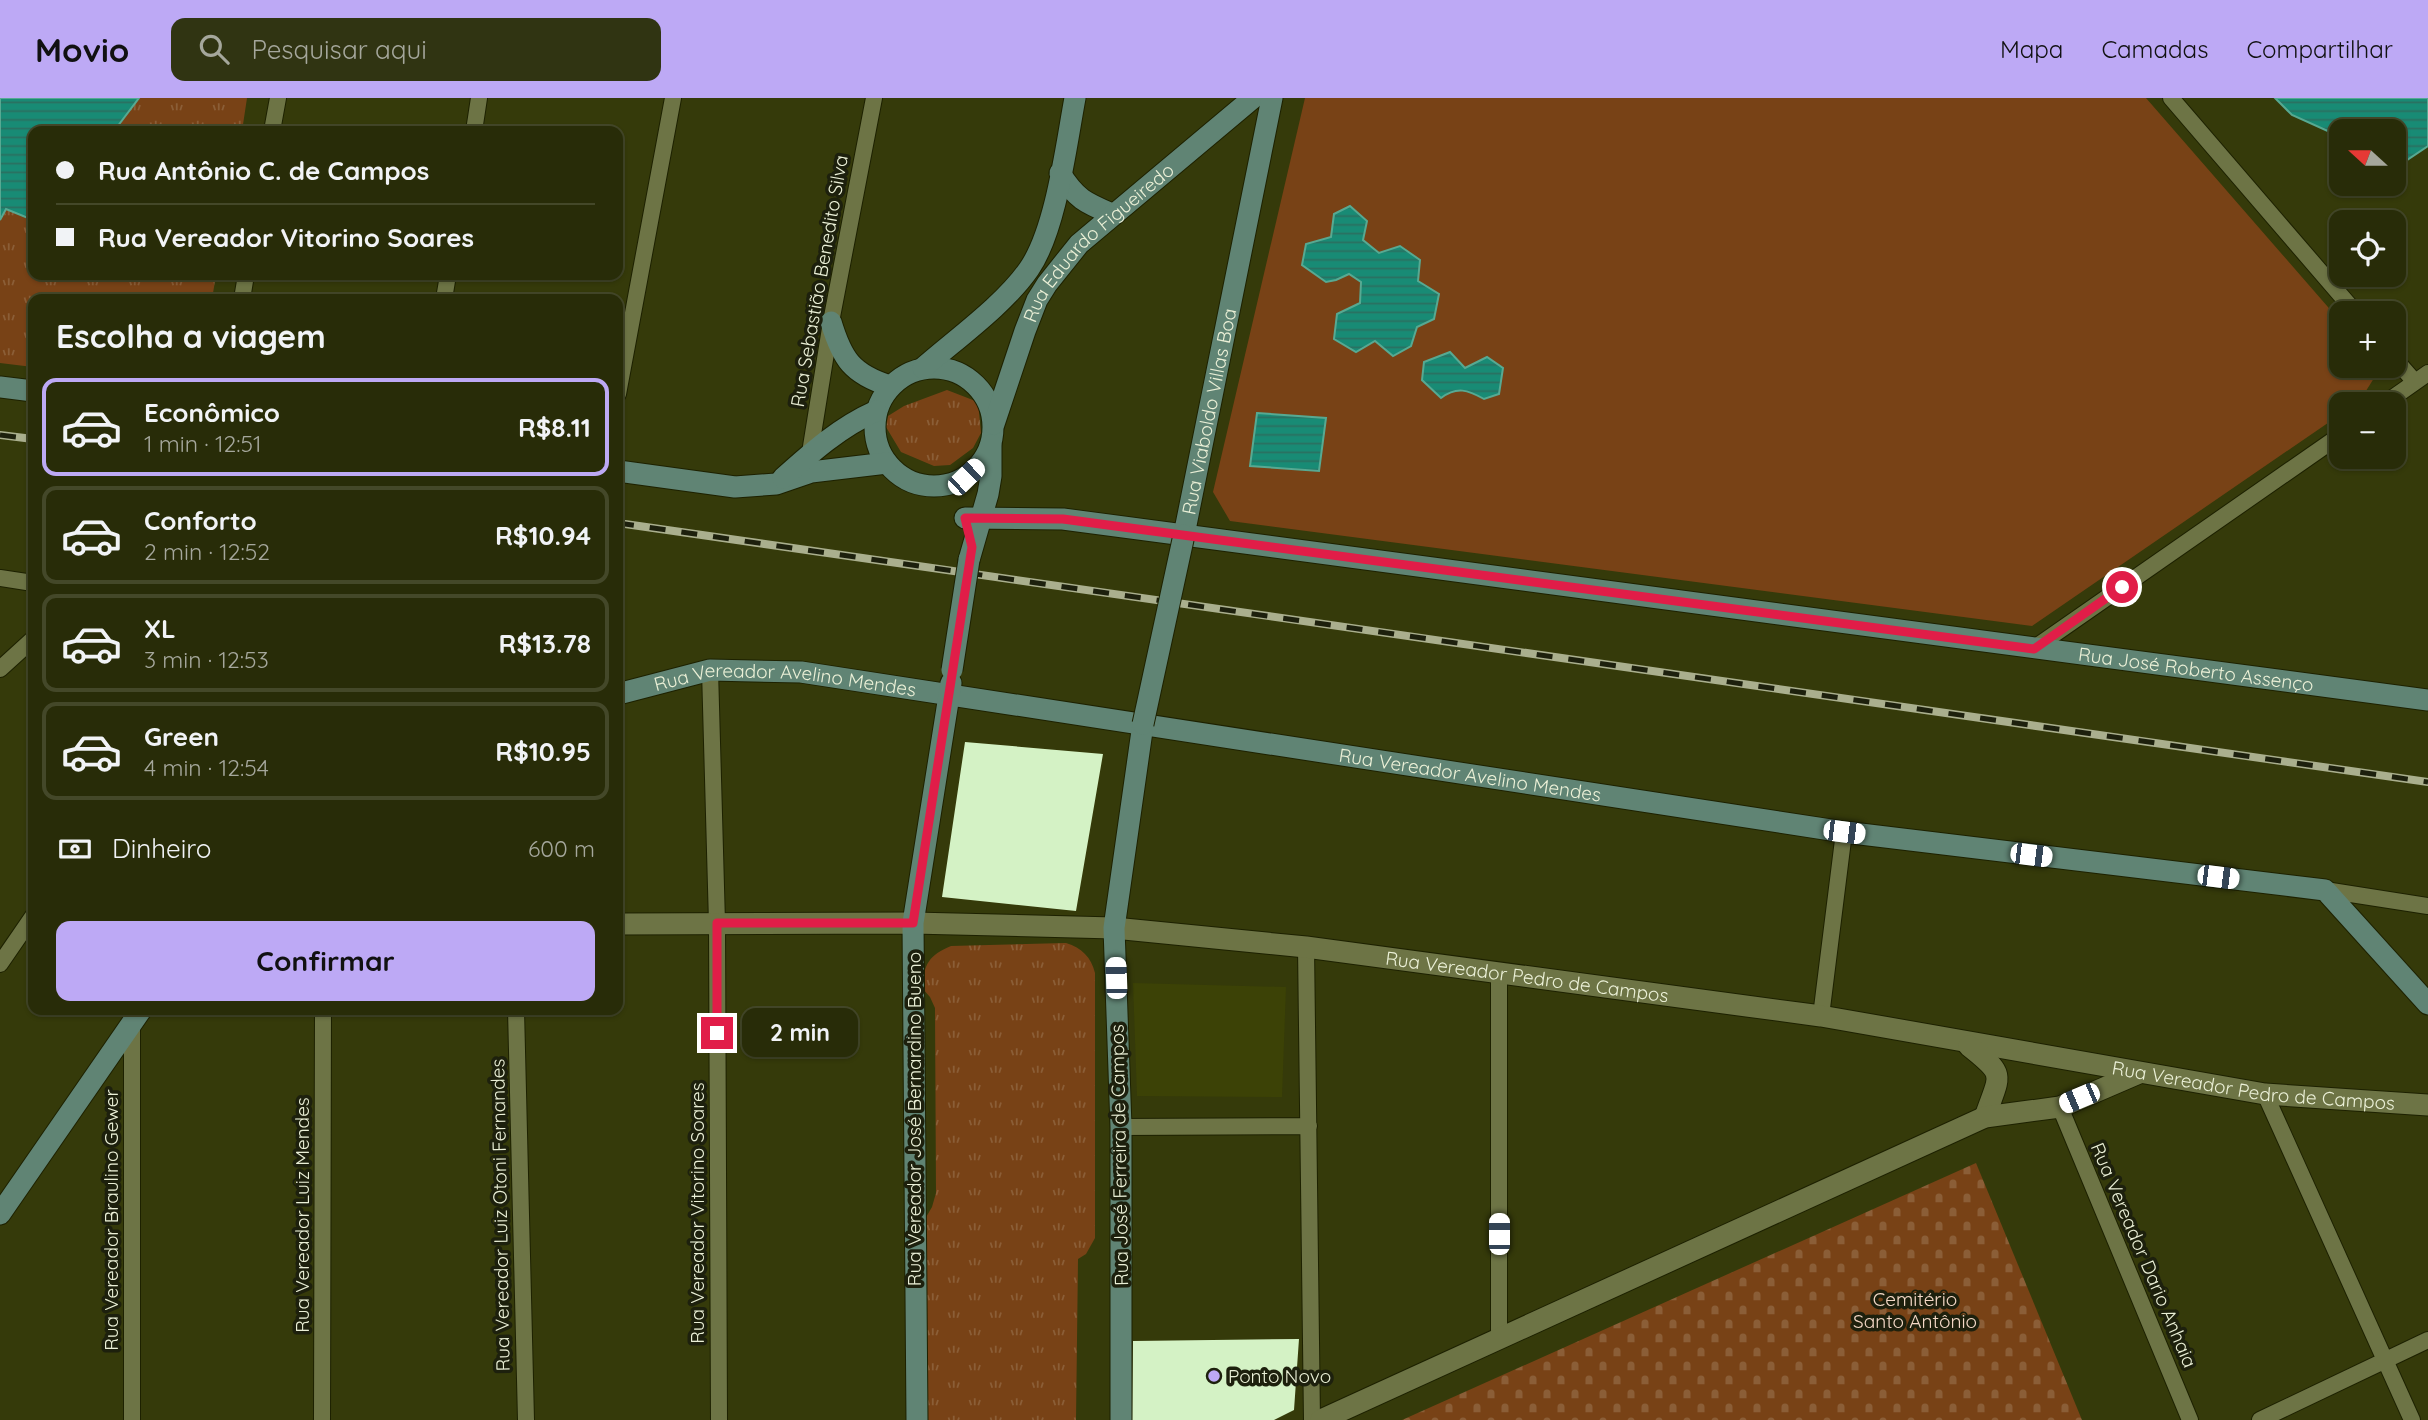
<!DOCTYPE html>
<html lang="pt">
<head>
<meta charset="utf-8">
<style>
	:root { --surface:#282c08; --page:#303412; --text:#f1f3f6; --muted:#a5a79c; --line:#444829; --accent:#bda9f5 }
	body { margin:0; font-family:Quicksand,sans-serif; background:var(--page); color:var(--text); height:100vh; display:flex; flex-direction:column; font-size:26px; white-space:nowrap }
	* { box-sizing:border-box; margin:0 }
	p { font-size:23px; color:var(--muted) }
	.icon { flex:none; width:38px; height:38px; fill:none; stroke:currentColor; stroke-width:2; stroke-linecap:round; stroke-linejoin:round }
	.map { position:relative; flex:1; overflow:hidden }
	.side { position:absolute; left:28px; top:196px; width:595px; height:721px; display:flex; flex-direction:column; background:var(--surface); border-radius:14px; box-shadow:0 2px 5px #0004,0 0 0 2px var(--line) }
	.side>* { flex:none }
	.banner { position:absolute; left:28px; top:28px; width:595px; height:154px; border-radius:14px; box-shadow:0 2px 5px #0004,0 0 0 2px var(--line); display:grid; align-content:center; height:154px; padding:0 28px; background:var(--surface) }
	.needle { width:46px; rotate:291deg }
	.fabs { position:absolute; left:2329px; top:21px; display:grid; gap:14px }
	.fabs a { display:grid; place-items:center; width:77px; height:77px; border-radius:14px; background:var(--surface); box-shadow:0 2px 5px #0004,0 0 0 2px var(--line); font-size:35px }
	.end { position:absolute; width:32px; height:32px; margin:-16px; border:9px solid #e11d48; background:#fff; box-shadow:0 0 0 4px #fff }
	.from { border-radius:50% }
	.bubble { position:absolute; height:49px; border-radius:14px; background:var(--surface); box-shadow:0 2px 5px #0004,0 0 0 2px var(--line); font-size:23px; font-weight:700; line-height:49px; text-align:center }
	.car { position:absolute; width:21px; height:42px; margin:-21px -10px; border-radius:9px; box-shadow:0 0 5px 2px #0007; background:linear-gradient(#fff 24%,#345 0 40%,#fff 0 76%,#345 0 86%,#fff 0) }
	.banner b { display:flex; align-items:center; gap:24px; height:66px; font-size:26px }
	.banner b+b { border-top:2px solid var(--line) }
	.banner i { width:18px; height:18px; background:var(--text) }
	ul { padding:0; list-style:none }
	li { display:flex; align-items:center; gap:21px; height:98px; margin:0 14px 10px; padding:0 14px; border:4px solid var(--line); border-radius:14px }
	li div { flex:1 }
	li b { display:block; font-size:26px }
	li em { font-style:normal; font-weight:700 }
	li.active { border-color:var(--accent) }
	li>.icon { width:63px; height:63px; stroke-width:1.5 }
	h2 { padding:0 28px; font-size:32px; line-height:84px }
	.pay { display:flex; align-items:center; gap:18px; height:77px; padding:0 28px; font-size:26px }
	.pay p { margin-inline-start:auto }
	.action { display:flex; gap:14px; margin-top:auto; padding:14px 28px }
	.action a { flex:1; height:80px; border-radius:14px; background:var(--accent); color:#111; font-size:28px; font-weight:700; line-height:80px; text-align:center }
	header { display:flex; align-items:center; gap:42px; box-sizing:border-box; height:98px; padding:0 35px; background:var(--accent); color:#111 }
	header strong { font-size:33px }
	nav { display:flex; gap:38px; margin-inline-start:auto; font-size:24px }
	.search { width:490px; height:63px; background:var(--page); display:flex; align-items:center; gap:18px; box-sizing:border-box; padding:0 24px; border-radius:14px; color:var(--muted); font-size:26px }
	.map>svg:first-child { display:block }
	.built { fill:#3c4206 }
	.grass { fill:url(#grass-tufts) }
	.cemetery { fill:url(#cemetery-stones) }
	.pitch { fill:#784216 }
	.water { fill:url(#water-rules); stroke:#57a992; stroke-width:2 }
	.building { fill:#d4f2c5 }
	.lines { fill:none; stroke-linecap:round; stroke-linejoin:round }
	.minor-casing { stroke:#1d2100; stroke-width:18 }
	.tertiary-casing { stroke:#1d2100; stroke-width:23 }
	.secondary-casing { stroke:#1d2100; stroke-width:23 }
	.minor { stroke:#6d7445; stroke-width:16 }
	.tertiary { stroke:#6d7445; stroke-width:21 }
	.secondary { stroke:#608474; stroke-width:21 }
	.rail-casing { stroke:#aaaf8e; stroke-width:8 }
	.rail { stroke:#1d200d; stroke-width:5; stroke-dasharray:16; stroke-linecap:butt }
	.secondary-bridge-casing { stroke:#1d2100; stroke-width:23; stroke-linecap:butt }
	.secondary-bridge { stroke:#608474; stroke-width:21 }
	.route { stroke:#e11d48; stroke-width:9 }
	.poi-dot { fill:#bda9f5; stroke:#1d200d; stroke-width:2.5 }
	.labels { text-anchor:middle; stroke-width:7; stroke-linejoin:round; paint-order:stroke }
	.street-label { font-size:19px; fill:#ebf0d7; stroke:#1d200d }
	.park-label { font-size:19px; fill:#f5d9c7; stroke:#1d200d }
	.poi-label { font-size:19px; fill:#ebf0d7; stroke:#1d200d; text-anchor:start }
</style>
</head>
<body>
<header>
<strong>Movio</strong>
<div class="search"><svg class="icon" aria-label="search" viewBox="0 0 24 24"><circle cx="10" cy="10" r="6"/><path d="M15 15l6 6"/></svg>Pesquisar aqui</div>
<nav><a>Mapa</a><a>Camadas</a><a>Compartilhar</a></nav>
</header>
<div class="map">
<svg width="2428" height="1322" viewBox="0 0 2428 1322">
	<defs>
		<pattern id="grass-tufts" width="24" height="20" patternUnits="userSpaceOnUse" patternTransform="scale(1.75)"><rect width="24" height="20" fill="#784216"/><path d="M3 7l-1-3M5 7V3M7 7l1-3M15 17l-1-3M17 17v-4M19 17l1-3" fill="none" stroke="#8b5e37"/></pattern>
		<pattern id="cemetery-stones" width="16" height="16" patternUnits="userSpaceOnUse" patternTransform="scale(1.75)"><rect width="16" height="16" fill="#784216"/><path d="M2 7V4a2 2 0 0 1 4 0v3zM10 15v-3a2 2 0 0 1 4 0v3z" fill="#8b5e37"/></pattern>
		<pattern id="water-rules" width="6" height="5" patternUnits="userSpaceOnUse" patternTransform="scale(1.75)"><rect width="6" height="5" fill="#188b75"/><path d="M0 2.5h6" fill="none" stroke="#2a7060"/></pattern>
	</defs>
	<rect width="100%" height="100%" fill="#353a0a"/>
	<path class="built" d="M1133 885 1286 889 1282 999 1137 998Z"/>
	<path class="grass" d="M0 0H247L242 33H33V177H216L212 201H33V269L0 265Z
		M947 292 978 304 981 335 973 350 950 367 934 368 901 354 886 329 888 318 904 308Z
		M1066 845C1082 850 1091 859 1095 875V1140L1086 1156 1078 1161 1076 1322H927L925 1121 932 1109 936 1095 935 910 930 899 922 890C924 866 929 857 951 848Z"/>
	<path class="cemetery" d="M1976 1065 2082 1322H1402Z"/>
	<path class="pitch" d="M1305 0H2146L2341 224 2342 268 2381 269 2359 304 2356 306H2342L2341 316 2032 528 1230 423 1213 394Z"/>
	<path class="water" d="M0 0H139L114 33H33V122L6 111 0 122Z
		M2275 0H2428V48L2401 66 2394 63V33H2342L2341 39 2292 17Z
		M1350 108 1367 123 1363 142 1379 155 1400 148 1420 162 1418 183 1439 196 1434 221 1417 229 1411 248 1393 258 1375 243 1356 254 1334 241 1337 216 1360 205 1361 184 1349 176 1336 182 1326 184 1302 167 1306 146 1331 139 1334 116Z
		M1450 254 1465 270 1487 259 1503 270 1499 296 1484 301C1468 292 1457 288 1441 300L1422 282 1424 264Z
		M1257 315 1326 320 1319 373 1250 368Z"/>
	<path class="building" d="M965 644 1103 656 1076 813 942 799Z
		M1299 1241 1294 1312 1274 1322H1132L1133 1243Z"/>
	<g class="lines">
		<g class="minor-casing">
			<path id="minor" d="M2171 0 2356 215
				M272 33 278 0
				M474 33 479 0
				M242 201 246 177
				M444 201 448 177
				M2394 260 2415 284
				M618 296 673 0
				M2384 306 2428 275
				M809 361 831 224 874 0
				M0 480 33 485
				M2033 551 2342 336
				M0 571 33 541
				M710 572 717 825 719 1322
				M2325 792 2428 808
				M1306 849 1312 1322
				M0 866 33 818
				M1499 875V1240
				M516 912 526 1322
				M1821 918 1844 734
				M132 923V1322
				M2265 996 2412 1322
				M2060 1009 2190 1322
				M1121 1029 1309 1028
				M322 1322 323 912
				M2260 1322 2428 1242"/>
		</g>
		<g class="tertiary-casing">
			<g id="tertiary">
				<path id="s1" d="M618 826 913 825 1114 830 1306 849 1821 918 2265 996 2428 1007"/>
				<path d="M1969 948C2007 978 2000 975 1985 1019"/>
				<path d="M1321 1322 1985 1019 2060 1009 2139 975"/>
			</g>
		</g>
		<g class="secondary-casing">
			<g id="secondary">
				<path d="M1060 75C1076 101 1086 105 1112 116"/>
				<path d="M831 224C842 261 852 276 890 288"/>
				<circle cx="934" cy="329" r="59"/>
				<path d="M923 270C956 241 1004 207 1029 171 1056 132 1066 48 1075 0"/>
				<path d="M0 289 33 293"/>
				<path id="s2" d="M994 326 1025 233 1037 202 1047 186 1079 146 1253 0"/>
				<path d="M618 373 735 389 776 386 811 374 887 365"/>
				<path d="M783 380C812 354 840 329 876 313"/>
				<path id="s3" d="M965 420 1063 421 2428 602"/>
				<path id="s4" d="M1184 437 1272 0"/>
				<path d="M969 462 988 396 991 378V347"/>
				<path id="s5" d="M618 596 710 572 801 574 1844 734 2325 792 2428 906"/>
				<path d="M0 1116 141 912"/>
				<path d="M917 1322 913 825 951 585"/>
				<path d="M1121 1322V1029L1114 830 1143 626"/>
			</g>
		</g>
		<use href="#minor" class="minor"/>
		<use href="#tertiary" class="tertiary"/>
		<use href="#secondary" class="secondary"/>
		<g class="rail-casing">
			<path id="rail" d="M0 337 33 341
				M618 425 2428 684"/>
		</g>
		<use href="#rail" class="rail"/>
		<g class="secondary-bridge-casing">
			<path id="secondary-bridge" d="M952 572 969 462
				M1143 626 1184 437"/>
		</g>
		<use href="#secondary-bridge" class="secondary-bridge"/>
	</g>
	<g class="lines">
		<path class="route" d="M717 935V825H913L972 449 965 420 1063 421 2034 551 2122 489"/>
	</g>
	<circle class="poi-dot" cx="1214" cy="1278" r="7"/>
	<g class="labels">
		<g class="street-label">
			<text dy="7" stroke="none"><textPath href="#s2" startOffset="215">Rua Eduardo Figueiredo</textPath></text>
			<text transform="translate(819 183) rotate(-80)" y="7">Rua Sebastião Benedito Silva</text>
			<text dy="7" stroke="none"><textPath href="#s4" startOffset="126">Rua Viaboldo Villas Boa</textPath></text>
			<text dy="7" stroke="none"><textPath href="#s3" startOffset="1241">Rua José Roberto Assenço</textPath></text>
			<text dy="7" stroke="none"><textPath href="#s5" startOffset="170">Rua Vereador Avelino Mendes</textPath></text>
			<text dy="7" stroke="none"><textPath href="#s5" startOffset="863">Rua Vereador Avelino Mendes</textPath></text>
			<text dy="7" stroke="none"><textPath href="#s1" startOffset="912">Rua Vereador Pedro de Campos</textPath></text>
			<text dy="7" stroke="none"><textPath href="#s1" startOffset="1647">Rua Vereador Pedro de Campos</textPath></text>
			<text transform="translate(914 1021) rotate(-90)" y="7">Rua Vereador José Bernardino Bueno</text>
			<text transform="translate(1119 1057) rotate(-91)" y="7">Rua José Ferreira de Campos</text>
			<text transform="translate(697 1115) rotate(-90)" y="7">Rua Vereador Vitorino Soares</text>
			<text transform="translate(302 1117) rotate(-90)" y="7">Rua Vereador Luiz Mendes</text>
			<text transform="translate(500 1117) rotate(-91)" y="7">Rua Vereador Luiz Otoni Fernandes</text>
			<text transform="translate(111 1122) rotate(-90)" y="7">Rua Vereador Braulino Gewer</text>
			<text transform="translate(2144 1157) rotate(67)" y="7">Rua Vereador Dario Anhaia</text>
		</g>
		<g class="park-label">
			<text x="1915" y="1208">Cemitério<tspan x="1915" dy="22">Santo Antônio</tspan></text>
		</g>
		<g class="poi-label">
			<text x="1228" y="1285">Ponto Novo</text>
		</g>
	</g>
</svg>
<div class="fabs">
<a><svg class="needle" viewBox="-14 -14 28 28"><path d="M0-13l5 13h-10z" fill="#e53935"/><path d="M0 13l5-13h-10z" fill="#a5a79c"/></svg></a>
<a><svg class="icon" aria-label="locate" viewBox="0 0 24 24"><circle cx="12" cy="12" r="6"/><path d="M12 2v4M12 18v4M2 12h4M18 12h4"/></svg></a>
<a>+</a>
<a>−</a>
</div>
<i class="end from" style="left:2122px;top:489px"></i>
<i class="end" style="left:717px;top:935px"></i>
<div class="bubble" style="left:742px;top:910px;width:116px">2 min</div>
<i class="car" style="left:966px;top:379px;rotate:46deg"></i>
<i class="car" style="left:1844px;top:734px;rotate:97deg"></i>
<i class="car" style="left:2031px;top:757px;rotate:97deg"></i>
<i class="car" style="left:2218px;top:779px;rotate:97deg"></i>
<i class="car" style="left:1116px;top:880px;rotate:358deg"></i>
<i class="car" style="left:2079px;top:1000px;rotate:247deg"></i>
<i class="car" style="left:1499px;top:1136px;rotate:0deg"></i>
<div class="banner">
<b><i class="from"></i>Rua Antônio C. de Campos</b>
<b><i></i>Rua Vereador Vitorino Soares</b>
</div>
<section class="side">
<h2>Escolha a viagem</h2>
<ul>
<li class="active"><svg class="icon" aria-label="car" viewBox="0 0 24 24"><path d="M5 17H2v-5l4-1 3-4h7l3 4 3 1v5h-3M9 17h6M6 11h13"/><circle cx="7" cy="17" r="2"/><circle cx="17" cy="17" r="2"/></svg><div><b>Econômico</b><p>1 min · 12:51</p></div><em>R$8.11</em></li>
<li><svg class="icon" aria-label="car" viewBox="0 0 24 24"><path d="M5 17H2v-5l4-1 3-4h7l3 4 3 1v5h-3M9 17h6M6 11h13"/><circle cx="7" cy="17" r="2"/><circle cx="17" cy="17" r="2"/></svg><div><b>Conforto</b><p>2 min · 12:52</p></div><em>R$10.94</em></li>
<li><svg class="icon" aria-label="car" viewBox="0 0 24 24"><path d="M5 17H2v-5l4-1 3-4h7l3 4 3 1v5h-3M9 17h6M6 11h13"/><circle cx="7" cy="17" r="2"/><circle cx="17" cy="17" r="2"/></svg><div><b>XL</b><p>3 min · 12:53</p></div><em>R$13.78</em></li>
<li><svg class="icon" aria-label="car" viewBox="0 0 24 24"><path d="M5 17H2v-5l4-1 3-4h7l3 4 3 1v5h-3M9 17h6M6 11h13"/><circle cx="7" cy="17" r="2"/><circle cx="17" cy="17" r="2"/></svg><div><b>Green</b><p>4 min · 12:54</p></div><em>R$10.95</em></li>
</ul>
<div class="pay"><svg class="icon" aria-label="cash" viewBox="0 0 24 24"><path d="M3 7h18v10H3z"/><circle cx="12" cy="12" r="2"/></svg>Dinheiro<p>600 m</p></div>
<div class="action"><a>Confirmar</a></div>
</section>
</div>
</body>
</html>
